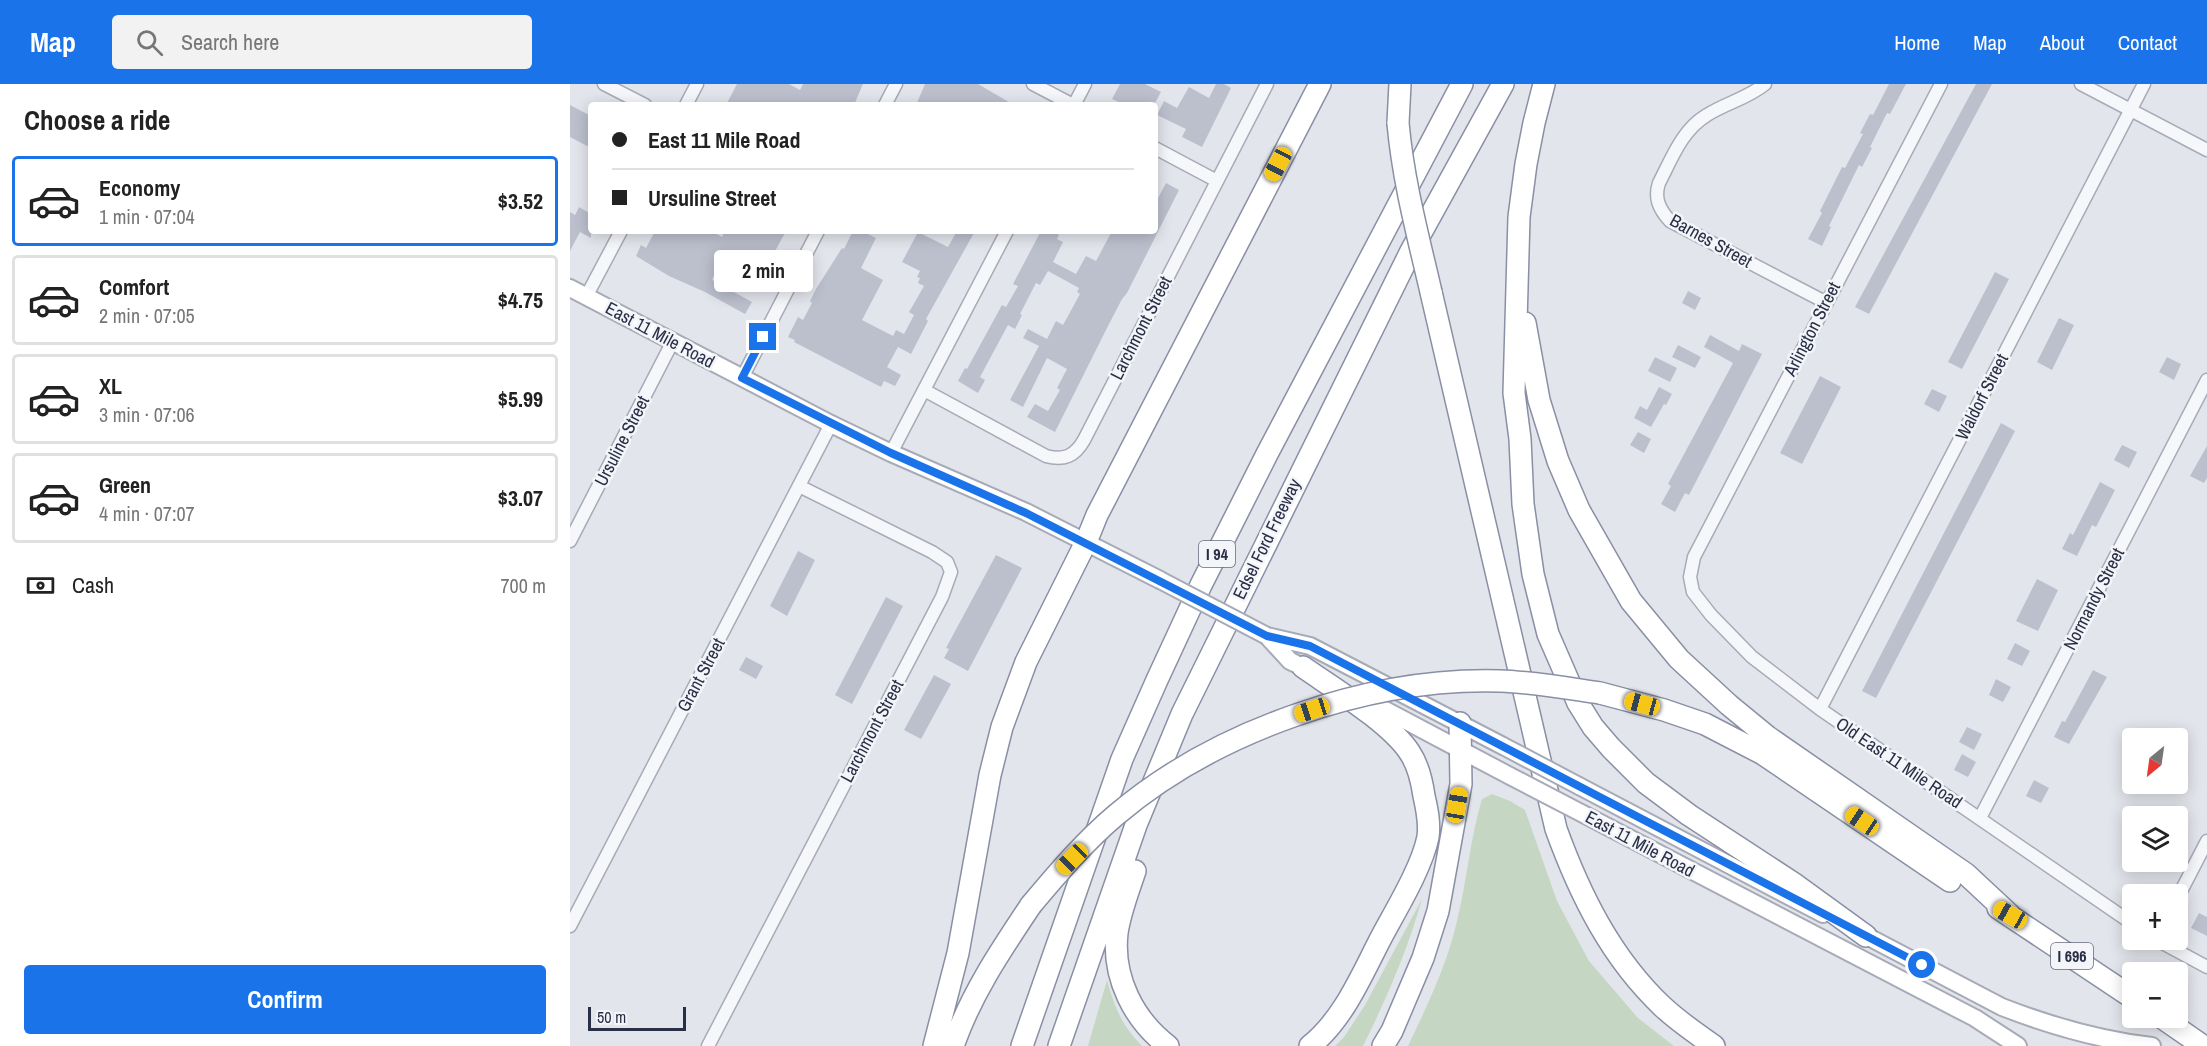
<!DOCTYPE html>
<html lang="en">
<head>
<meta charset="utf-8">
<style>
	:root { --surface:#fff; --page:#f2f2f2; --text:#222; --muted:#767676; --line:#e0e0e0; --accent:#1a73e8 }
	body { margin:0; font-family:"Archivo Narrow",sans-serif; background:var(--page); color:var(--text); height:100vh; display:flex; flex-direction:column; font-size:22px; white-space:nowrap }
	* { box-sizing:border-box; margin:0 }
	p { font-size:20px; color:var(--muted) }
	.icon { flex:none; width:33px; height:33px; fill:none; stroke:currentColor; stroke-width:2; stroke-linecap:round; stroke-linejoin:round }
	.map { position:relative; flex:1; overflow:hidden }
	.panel { display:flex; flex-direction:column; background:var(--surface); width:570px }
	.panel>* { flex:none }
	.guide { position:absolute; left:18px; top:18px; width:570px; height:132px; border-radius:6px; box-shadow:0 3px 15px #0003; display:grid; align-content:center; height:132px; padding:0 24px; background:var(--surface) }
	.needle { width:39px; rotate:209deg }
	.controls { position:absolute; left:1552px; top:644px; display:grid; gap:12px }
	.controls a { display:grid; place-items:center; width:66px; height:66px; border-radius:6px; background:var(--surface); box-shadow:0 3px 15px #0003; font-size:30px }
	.scale { position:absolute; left:18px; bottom:15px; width:98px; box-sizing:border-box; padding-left:6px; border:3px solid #292f46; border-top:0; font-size:16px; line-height:21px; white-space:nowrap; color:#292f46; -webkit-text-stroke:4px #f3f5f9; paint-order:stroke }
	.end { position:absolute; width:27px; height:27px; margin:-14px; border:8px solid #1a73e8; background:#fff; box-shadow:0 0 0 3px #fff }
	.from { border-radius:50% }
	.bubble { position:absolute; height:42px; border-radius:6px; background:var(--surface); box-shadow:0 3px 15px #0003; font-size:20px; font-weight:700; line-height:42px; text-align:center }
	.car { position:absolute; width:18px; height:36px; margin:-18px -9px; border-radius:8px; box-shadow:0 0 4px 2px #0007; background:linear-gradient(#f5c518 24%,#345 0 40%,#f5c518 0 76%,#345 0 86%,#f5c518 0) }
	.guide b { display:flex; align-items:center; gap:21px; height:57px; font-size:22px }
	.guide b+b { border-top:2px solid var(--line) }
	.guide i { width:15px; height:15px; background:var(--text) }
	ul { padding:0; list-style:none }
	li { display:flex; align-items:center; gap:18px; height:90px; margin:0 12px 9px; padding:0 12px; border:3px solid var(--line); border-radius:6px }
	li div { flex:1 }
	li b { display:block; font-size:22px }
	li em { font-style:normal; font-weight:700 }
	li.current { border-color:var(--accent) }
	li>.icon { width:54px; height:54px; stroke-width:1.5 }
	h2 { padding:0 24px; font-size:27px; line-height:72px }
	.pay { display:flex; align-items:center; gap:15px; height:66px; padding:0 24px; font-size:22px }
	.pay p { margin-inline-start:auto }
	.action { display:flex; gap:12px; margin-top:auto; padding:12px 24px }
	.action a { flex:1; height:69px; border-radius:6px; background:var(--accent); color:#fff; font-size:24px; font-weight:700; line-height:69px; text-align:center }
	header { display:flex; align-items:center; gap:36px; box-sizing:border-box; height:84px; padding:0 30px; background:var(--accent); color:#fff }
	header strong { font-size:28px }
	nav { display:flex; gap:33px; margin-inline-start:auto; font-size:21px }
	.search { width:420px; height:54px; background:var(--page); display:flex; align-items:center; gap:15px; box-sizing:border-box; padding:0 21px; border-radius:6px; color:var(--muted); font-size:22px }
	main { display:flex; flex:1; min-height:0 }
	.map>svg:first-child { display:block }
	.green { fill:#c5d7c3 }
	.building { fill:#bcc0cd }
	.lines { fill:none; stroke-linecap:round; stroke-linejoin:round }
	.street-casing { stroke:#a7abb7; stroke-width:15 }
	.secondary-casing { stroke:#a7abb7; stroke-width:20 }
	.highway-casing { stroke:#898fa4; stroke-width:24 }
	.street { stroke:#f6f7fa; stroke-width:12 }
	.secondary { stroke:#fff; stroke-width:16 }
	.highway { stroke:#fff; stroke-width:21 }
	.secondary-bridge-casing { stroke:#a7abb7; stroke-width:20; stroke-linecap:butt }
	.highway-bridge-casing { stroke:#898fa4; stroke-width:24; stroke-linecap:butt }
	.secondary-bridge { stroke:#fff; stroke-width:16 }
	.highway-bridge { stroke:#fff; stroke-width:21 }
	.route { stroke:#1a73e8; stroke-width:8 }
	.labels { text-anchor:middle; stroke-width:5; stroke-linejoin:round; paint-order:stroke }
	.shield { fill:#f3f5f9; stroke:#666a7c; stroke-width:1.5 }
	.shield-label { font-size:16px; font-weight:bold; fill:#292f46 }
	.street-label { font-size:18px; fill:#292f46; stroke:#f3f5f9 }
</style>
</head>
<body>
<header>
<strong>Map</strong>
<div class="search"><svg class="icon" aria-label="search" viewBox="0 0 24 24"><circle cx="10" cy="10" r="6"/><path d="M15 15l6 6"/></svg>Search here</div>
<nav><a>Home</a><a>Map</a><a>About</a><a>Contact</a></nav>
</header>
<main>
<section class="panel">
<h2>Choose a ride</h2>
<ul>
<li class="current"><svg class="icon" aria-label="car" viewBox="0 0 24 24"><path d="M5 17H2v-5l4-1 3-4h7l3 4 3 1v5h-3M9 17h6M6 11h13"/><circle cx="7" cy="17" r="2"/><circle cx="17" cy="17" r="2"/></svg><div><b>Economy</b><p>1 min · 07:04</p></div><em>$3.52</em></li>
<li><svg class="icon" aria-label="car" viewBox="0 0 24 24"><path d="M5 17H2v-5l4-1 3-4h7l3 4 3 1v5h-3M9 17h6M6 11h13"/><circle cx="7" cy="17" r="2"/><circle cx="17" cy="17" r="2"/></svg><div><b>Comfort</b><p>2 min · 07:05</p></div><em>$4.75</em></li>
<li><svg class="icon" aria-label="car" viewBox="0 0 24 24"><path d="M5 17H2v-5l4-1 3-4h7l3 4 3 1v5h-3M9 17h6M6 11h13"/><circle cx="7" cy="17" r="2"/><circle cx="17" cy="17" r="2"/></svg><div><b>XL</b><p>3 min · 07:06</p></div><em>$5.99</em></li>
<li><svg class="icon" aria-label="car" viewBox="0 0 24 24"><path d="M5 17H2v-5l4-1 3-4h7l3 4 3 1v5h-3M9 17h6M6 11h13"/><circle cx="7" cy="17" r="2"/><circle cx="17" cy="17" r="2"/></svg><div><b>Green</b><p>4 min · 07:07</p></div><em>$3.07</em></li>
</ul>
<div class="pay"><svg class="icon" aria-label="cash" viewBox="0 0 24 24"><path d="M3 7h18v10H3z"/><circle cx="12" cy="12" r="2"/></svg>Cash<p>700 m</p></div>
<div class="action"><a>Confirm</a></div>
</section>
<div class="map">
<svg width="1637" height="962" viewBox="0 0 1637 962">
	<rect width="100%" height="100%" fill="#e3e5ec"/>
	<path class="green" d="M922 710 940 717 955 726 987 817 1019 877 1068 934 1104 962H838C857 922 877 881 887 837 897 796 900 755 912 715Z
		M852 815C838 865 816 916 793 962H765L774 953 795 921Z
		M537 896C545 924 551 940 572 962H518Z"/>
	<path class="building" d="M167 0H219L230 6 233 0H293L284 21H156Z
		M355 0H408L444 21H346Z
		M550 0H575L591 8 584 21H555L542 15Z
		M646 0H654L661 4 632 63 612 53 616 45 587 31 594 17 607 24 619 3 639 14Z
		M1319 0H1336L1320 30 1317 29 1300 63 1302 64 1292 83 1289 81 1259 142 1261 143 1252 162 1238 155 1252 129 1250 127 1272 83 1275 84 1293 50 1290 49 1300 30 1303 31Z
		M1406 0H1422L1299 230 1285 223Z
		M0 21 21 32V64L0 53Z
		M596 99 609 106 557 209 552 215 538 242 485 348 457 333 465 320 478 327 490 306 487 304 497 285 477 274 453 323 440 316 469 262 453 254 458 245 477 255 486 237 493 241 510 210 507 208 509 204 478 187 470 201 466 199 450 230 452 231 445 245 438 241 410 293 415 296 408 309 388 297 395 284 397 285 432 221 436 223 448 202 443 200 471 147H483L489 151 487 155 493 158 483 178 506 190 516 172 526 177 542 147H585V120Z
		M9 123 21 130V154L10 148 0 167V128L5 131Z
		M85 147H141L152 153 155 147H216L191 193 158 174 156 179 151 176 142 196 182 218 175 230 135 208 99 192 66 172 71 161 76 164Z
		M283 147H292L306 154 291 184 313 196 292 236 323 252 326 246 334 250 344 231 339 228 354 202 348 199 350 194 347 193 350 187 332 178 348 148 378 163 387 147H405L356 235 358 237 341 270 328 263 317 283 331 291 325 302 314 297 311 303 224 258 225 256 218 253 228 233 233 236 242 219 240 217 246 205 272 164 274 165Z
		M1425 188 1439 195 1392 285 1378 278Z
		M1118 207 1131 214 1125 226 1112 219Z
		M1489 234 1504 241 1482 286 1467 278Z
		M1140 251 1169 267 1172 260 1192 270 1119 411 1115 409 1105 428 1091 420 1101 402 1098 400 1163 279 1134 263Z
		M1108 261 1131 273 1125 284 1102 273Z
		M1085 273 1107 284 1100 298 1078 287Z
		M1597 273 1611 280 1604 296 1589 288Z
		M1250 292 1271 303 1232 380 1210 369Z
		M1089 303 1102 310 1096 321 1094 320 1081 343 1064 334 1070 322 1077 326Z
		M1362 305 1377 312 1369 328 1354 320Z
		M1431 339 1445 347 1306 614 1292 607Z
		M1068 348 1081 355 1074 369 1060 361Z
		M1552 361 1567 368 1559 384 1544 376Z
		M1637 362V394L1634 399 1620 392Z
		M1530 398 1545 406 1526 443 1522 441 1507 472 1492 465 1500 449 1503 451Z
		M228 467 245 476 217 532 200 522Z
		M426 471 452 484 398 587 374 574 379 565 376 564Z
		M1467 495 1488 506 1468 547 1446 537Z
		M316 513 333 522 282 620 265 611Z
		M1445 559 1460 567 1452 582 1437 575Z
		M176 573 193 582 186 595 169 586Z
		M1523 586 1537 593 1499 660 1484 653 1492 637 1495 638Z
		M364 591 381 600 351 655 334 646Z
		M1426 595 1441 603 1433 618 1419 611Z
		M1397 643 1412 650 1404 666 1389 658Z
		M1392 670 1406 678 1398 693 1384 686Z
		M1464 696 1479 704 1471 719 1456 712Z
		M1629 829 1637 833V852L1621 844Z"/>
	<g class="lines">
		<g class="street-casing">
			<path id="street" d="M34 0 75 21
				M463 0 503 21
				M1195 0C1178 14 1156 19 1137 31 1112 46 1102 74 1089 99 1084 114 1089 125 1100 137L1255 218
				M1371 0 1124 473 1120 493 1123 508 1141 531 1182 573 1250 625 1563 840
				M1511 0 1637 66
				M116 21 127 0
				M315 21 326 0
				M504 21 515 0
				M585 64 647 97
				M16 213 51 147
				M172 294 248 147
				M354 306 476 372C494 377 505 372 514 356L697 0
				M321 369 437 147
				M0 457 103 257
				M1250 625 1574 0
				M1410 734 1637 296
				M1608 813 1637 757
				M0 842 261 340
				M1585 855 1637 883
				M138 962 372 513 381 488 377 478 362 468 229 402"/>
		</g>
		<g class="secondary-casing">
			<path id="secondary" d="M0 204 261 340 321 369 456 428 590 496
				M697 552 720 577 743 588
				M697 552 740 562 933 662
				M787 611 940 692
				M1009 702 1253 830
				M1017 732 1405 934 1448 962
				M1287 847 1432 923C1481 942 1529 956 1582 962"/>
		</g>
		<g class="highway-casing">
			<path id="highway" d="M974 0 964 39 956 80 949 133 944 309 950 355 953 420 963 490 978 550 1008 619 1023 643 1041 664 1076 699 1119 731 1223 799 1296 852
				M828 39 830 0
				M861 208 986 745C1010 811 1041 874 1093 923 1109 938 1127 950 1144 962
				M955 239 969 316 988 377 1009 426 1061 517 1109 575 1159 621 1198 653 1396 790 1440 831
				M733 583C763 604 821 639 840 669 848 681 852 698 854 712 857 725 860 739 858 753 852 783 827 824 812 852 792 890 774 935 740 962
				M1030 609 1094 626 1135 640 1193 670 1380 797
				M565 787C558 808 550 828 547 849 542 894 564 936 598 962
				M1428 824 1563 914
				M1591 933 1633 962
				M364 962 388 869 420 691 432 643 456 578 516 458 527 431 750 0
				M383 962C401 910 431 866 461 821
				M452 962 552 675 587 596 631 501 697 370 892 0
				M489 962 566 741 612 630 841 167 933 0
				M813 962 822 947 853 874 868 827 891 700 890 639"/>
		</g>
		<use href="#street" class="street"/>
		<use href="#secondary" class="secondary"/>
		<use href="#highway" class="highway"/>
		<g class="secondary-bridge-casing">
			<path id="secondary-bridge" d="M590 496 697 552
				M933 662 1009 702
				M940 692 1017 732"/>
		</g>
		<g class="highway-bridge-casing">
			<path id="highway-bridge" d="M828 39C833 96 848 152 861 208
				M461 821C487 790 515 757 546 731 645 647 799 593 930 597 963 598 996 604 1030 609"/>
		</g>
		<use href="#secondary-bridge" class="secondary-bridge"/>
		<use href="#highway-bridge" class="highway-bridge"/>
	</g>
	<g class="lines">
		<path class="route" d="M193 253 172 294 321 369 456 429 697 552 740 562 1352 881"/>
	</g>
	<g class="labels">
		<g class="shield">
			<rect x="629" y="457" width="36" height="26" rx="4.5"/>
			<rect x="1481" y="859" width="42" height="26" rx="4.5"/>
		</g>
		<g class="shield-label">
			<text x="647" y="476">I 94</text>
			<text x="1502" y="878">I 696</text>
		</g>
		<g class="street-label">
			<text transform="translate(1141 157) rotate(29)" y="6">Barnes Street</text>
			<text transform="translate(571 244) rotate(-63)" y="6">Larchmont Street</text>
			<text transform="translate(1242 245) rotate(-63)" y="6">Arlington Street</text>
			<text transform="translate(90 251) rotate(28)" y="6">East 11 Mile Road</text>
			<text transform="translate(1412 313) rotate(-63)" y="6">Waldorf Street</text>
			<text transform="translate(52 357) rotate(-63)" y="6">Ursuline Street</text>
			<text transform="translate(697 455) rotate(-64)" y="6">Edsel Ford Freeway</text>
			<text transform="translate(1524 515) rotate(-63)" y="6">Normandy Street</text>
			<text transform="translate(131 591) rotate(-62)" y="6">Grant Street</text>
			<text transform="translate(302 647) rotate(-62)" y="6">Larchmont Street</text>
			<text transform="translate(1329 679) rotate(34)" y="6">Old East 11 Mile Road</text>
			<text transform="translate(1070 760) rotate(28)" y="6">East 11 Mile Road</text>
		</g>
	</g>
</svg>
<div class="controls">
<a><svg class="needle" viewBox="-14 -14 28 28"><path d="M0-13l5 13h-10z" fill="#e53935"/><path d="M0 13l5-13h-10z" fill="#767676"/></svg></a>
<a><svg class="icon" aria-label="layers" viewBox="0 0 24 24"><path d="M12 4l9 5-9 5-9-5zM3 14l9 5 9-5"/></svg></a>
<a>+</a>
<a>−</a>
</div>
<div class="scale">50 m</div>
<i class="end from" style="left:1352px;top:881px"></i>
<i class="end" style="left:193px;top:253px"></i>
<div class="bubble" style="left:144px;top:166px;width:99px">2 min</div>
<i class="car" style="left:708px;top:80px;rotate:208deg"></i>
<i class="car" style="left:1072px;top:620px;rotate:285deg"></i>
<i class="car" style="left:742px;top:626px;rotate:252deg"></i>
<i class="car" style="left:887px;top:721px;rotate:10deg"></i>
<i class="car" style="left:1292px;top:737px;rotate:304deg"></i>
<i class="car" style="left:502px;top:775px;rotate:225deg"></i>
<i class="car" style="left:1440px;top:831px;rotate:299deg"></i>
<div class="guide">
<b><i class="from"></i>East 11 Mile Road</b>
<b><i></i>Ursuline Street</b>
</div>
</div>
</main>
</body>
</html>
